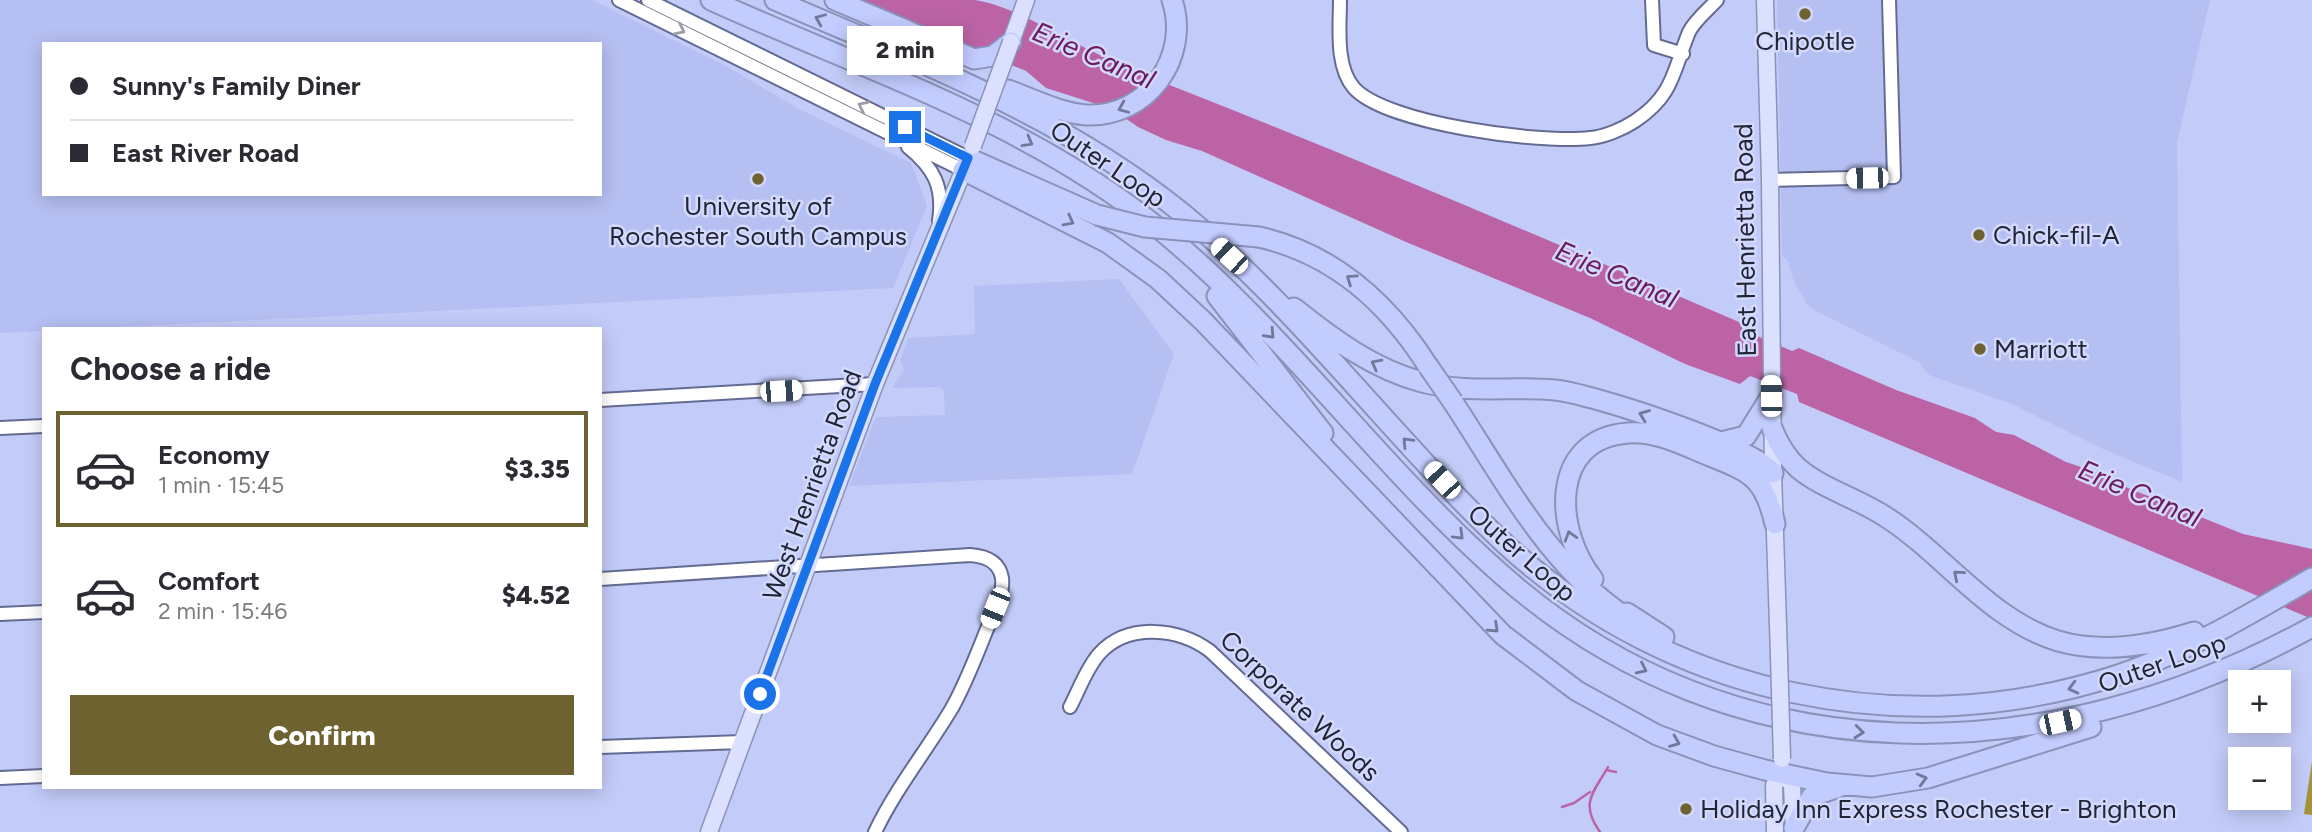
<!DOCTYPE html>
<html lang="en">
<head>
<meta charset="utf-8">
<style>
	:root { --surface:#fff; --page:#f7f7f7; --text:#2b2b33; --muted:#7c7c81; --line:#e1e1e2; --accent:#6e6330 }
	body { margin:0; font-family:Figtree,sans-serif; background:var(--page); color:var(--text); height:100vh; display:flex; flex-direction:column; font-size:26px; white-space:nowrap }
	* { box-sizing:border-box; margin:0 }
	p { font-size:23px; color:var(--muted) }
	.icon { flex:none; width:38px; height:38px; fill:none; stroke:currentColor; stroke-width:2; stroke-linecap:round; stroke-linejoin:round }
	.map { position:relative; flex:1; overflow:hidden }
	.drawer { position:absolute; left:42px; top:327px; width:560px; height:462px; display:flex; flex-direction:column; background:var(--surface); border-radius:0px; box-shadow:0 4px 18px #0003 }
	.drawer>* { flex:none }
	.top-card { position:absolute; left:42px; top:42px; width:560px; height:154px; border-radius:0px; box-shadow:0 4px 18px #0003; display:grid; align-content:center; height:154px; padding:0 28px; background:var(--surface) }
	.tools { position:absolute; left:2228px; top:670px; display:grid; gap:14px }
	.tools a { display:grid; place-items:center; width:63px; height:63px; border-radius:0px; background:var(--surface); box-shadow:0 4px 18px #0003; font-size:35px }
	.end { position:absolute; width:32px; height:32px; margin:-16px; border:9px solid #1a73e8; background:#fff; box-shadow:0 0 0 4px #fff }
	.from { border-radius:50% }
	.bubble { position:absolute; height:49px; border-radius:0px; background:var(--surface); box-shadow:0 4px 18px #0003; font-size:23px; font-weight:800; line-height:49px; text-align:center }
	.car { position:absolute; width:21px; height:42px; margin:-21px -10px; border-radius:9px; box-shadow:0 0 5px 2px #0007; background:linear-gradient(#fff 24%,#345 0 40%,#fff 0 76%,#345 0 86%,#fff 0) }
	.top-card b { display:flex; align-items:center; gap:24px; height:66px; font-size:26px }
	.top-card b+b { border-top:2px solid var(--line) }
	.top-card i { width:18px; height:18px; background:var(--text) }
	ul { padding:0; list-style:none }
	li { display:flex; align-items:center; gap:21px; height:116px; margin:0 14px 10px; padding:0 14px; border:4px solid transparent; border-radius:0px }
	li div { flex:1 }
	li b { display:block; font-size:26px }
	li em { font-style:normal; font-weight:800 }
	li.on { border-color:var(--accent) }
	li>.icon { width:63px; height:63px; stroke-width:1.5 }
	h2 { padding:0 28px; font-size:32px; line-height:84px }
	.cta { display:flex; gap:14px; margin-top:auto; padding:14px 28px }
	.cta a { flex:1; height:80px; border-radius:0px; background:var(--accent); color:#fff; font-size:28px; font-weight:800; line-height:80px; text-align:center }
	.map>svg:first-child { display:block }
	.built { fill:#b6bff2; fill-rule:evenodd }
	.forest { fill:#a69339 }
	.water { fill:#bb63a5 }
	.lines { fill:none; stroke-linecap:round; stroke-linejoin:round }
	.stream { stroke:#bb63a5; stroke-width:2.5 }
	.minor-casing { stroke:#646b93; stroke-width:16 }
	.major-casing { stroke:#8b92b9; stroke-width:19 }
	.highway-casing { stroke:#8b92b9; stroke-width:23 }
	.minor { stroke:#fff; stroke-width:12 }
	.major { stroke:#dbe0ff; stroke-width:16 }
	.highway { stroke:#c3ccff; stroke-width:19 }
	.major-bridge-casing { stroke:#8b92b9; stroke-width:19; stroke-linecap:butt }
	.highway-bridge-casing { stroke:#8b92b9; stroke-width:23; stroke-linecap:butt }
	.major-bridge { stroke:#dbe0ff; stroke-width:16 }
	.highway-bridge { stroke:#c3ccff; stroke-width:19 }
	.oneway { stroke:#72789a }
	.oneway2 { stroke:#9c9da5 }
	.route { stroke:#1a73e8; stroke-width:9 }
	.poi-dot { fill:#6e6330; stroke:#d2d9fd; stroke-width:2.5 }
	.labels { text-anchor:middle; stroke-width:5; stroke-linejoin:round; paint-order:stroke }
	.poi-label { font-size:26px; fill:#222536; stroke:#d2d9fd; text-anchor:start }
	.street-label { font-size:26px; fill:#222536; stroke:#d2d9fd }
	.water-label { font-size:28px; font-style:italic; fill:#6b1a5b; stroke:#d2d9fd }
</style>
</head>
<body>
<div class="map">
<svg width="2312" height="832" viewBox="0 0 2312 832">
	<rect width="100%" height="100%" fill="#c3cbf8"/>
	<path class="built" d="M0 0H592L728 67 799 109 911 163 927 206 893 288 0 333ZM44 44H600V194H44Z
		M1777 0H2210L2177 142 2182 482 2103 449 2012 404 1929 375 1919 362 1816 311 1807 304 1794 282 1788 261 1782 256Z
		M1119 279 1174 354 1132 474 849 486 876 417 945 415 944 391 940 387 892 388 904 370 900 360 908 338 975 334 974 286Z"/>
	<path class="forest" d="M2312 761V815L2304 814Z"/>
	<path class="water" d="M857 0C895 0 936 0 974 0 1006 4 1046 28 1076 43 1106 59 1141 73 1172 86 1363 161 1551 241 1739 322L1743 330 1792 351 1799 348 1896 390 1975 418 1996 432 2014 435 2066 462 2108 476 2128 488 2243 534 2312 549V619L1799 402 1797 394 1750 376 1740 384 1685 364 1590 318 1406 242 1202 151 1166 140 1138 127 1112 109 1046 88 1026 71Z"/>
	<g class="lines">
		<path class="stream" d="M1606 770 1616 772
			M1562 807 1574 803 1590 792
			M1600 832C1579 803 1594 792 1608 767"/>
		<g class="minor-casing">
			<path id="minor" d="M619 0 963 170
				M648 0 968 158
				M1340 0C1340 27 1335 66 1354 88 1386 124 1542 144 1590 138 1604 137 1623 129 1635 121 1674 95 1673 71 1689 32 1695 20 1708 10 1717 0
				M1652 0 1654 45 1683 54
				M908 147C934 168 944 187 939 221
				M1770 180 1894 177 1889 0
				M600 400 875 384
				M0 428 44 426
				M600 579 970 555C985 556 999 561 1002 578 1004 595 993 614 987 629 976 656 966 683 952 708 927 750 896 788 875 832
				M0 614 44 612
				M1070 707C1079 690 1086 669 1099 654 1128 622 1179 628 1210 651L1401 832
				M600 747 742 742
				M0 778 44 776"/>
		</g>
		<g class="major-casing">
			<path id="major" d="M1765 0 1770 180 1773 473 1779 656
				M1011 42 1026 0
				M1782 769 1792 785 1794 830
				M709 832 875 384 967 162
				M1775 832 1774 785 1782 774"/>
		</g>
		<g class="highway-casing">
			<path id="highway" d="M711 0C860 68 1021 119 1152 223 1281 326 1377 465 1501 574 1735 782 2049 772 2312 627
				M775 0C916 61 1061 115 1182 213 1301 311 1392 438 1504 543 1669 696 1905 745 2118 675 2187 652 2250 614 2312 578
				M835 0 974 59 993 56 1011 42
				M1008 90C1033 99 1060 113 1086 115 1147 118 1191 57 1172 0
				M968 158 1097 215
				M963 170 1108 243 1158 279 1203 321 1503 635 1577 691 1657 735 1714 756 1765 770 1827 783 1872 787 1928 778 2091 727
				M1259 237C1334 254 1387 302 1428 366
				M1217 296 1323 433
				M1294 308C1333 339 1373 369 1422 382 1467 394 1510 386 1555 390 1593 394 1752 446 1773 473
				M1453 402C1505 481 1552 573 1635 623
				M1772 428C1778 443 1786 457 1798 468 1821 488 1859 499 1886 517 1945 555 1989 620 2058 641 2103 654 2150 646 2194 632
				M1717 443 1746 436 1771 396
				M1593 579C1555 532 1548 439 1628 433 1655 431 1681 444 1705 454 1749 472 1764 475 1775 524
				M1627 613 1664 637
				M1794 828 1812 796 1839 787"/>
		</g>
		<use href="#minor" class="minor"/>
		<use href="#major" class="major"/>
		<use href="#highway" class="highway"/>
		<g class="major-bridge-casing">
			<path id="major-bridge" d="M973 146 1011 42
				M1779 656 1782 759"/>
		</g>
		<g class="highway-bridge-casing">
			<path id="highway-bridge" d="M1097 215 1145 227 1259 237
				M1428 366 1453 402"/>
		</g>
		<use href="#major-bridge" class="major-bridge"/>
		<use href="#highway-bridge" class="highway-bridge"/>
	</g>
	<defs><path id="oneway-chevron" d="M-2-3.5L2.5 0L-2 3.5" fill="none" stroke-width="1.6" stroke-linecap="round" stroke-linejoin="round" transform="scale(1.75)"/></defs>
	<g class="oneway">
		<use href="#oneway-chevron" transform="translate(820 19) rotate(-157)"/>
		<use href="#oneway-chevron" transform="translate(1123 108) rotate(157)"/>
		<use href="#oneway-chevron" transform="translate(1028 142) rotate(29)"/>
		<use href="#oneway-chevron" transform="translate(1069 221) rotate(28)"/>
		<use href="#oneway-chevron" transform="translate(1351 279) rotate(-146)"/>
		<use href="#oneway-chevron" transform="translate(1270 334) rotate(47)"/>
		<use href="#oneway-chevron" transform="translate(1376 364) rotate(-152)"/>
		<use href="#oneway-chevron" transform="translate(1644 415) rotate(-159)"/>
		<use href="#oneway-chevron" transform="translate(1407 442) rotate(-133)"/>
		<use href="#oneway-chevron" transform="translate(1459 535) rotate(45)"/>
		<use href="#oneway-chevron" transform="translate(1570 536) rotate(-107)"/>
		<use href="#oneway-chevron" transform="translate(1958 575) rotate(-139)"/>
		<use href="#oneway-chevron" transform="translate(1494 628) rotate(43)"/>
		<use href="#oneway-chevron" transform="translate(1642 669) rotate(26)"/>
		<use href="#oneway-chevron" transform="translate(2073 688) rotate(166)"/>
		<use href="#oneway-chevron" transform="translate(1859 732) rotate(6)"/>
		<use href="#oneway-chevron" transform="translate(1675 742) rotate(22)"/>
		<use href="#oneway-chevron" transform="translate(1922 779) rotate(-15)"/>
	</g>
	<g class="oneway2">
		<use href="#oneway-chevron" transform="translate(680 30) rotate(26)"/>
		<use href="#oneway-chevron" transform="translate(863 106) rotate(-154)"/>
	</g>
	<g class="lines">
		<path class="route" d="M760 694 875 384 968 158 905 127"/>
	</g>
	<g class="poi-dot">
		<circle cx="1805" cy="14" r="7"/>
		<circle cx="758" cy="179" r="7"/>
		<circle cx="1979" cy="235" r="7"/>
		<circle cx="1980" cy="349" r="7"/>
		<circle cx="1686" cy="809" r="7"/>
	</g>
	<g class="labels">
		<g class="poi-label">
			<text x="1805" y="50" text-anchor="middle">Chipotle</text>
			<text x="758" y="215" text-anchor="middle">University of<tspan x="758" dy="30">Rochester South Campus</tspan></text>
			<text x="1993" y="244">Chick-fil-A</text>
			<text x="1994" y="358">Marriott</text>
			<text x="1700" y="818">Holiday Inn Express Rochester - Brighton</text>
		</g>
		<g class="street-label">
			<text transform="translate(1108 164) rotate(34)" y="9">Outer Loop</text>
			<text transform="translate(1745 240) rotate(-91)" y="9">East Henrietta Road</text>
			<text transform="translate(812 485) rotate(-70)" y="9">West Henrietta Road</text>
			<text transform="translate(1522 553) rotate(41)" y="9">Outer Loop</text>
			<text transform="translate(2162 663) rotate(-19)" y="9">Outer Loop</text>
			<text transform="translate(1300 706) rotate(43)" y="9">Corporate Woods</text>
		</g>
		<g class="water-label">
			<text transform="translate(1094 55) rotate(23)" y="10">Erie Canal</text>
			<text transform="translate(1617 274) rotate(23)" y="10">Erie Canal</text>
			<text transform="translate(2140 493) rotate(23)" y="10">Erie Canal</text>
		</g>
	</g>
</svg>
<div class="tools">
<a>+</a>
<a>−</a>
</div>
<i class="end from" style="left:760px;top:694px"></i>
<i class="end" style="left:905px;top:127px"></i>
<div class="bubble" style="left:847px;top:26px;width:116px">2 min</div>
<i class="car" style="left:1867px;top:178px;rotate:269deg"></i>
<i class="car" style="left:1229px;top:256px;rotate:313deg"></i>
<i class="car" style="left:781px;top:391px;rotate:87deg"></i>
<i class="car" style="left:1771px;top:396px;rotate:359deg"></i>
<i class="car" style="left:1442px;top:480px;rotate:317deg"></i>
<i class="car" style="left:995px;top:608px;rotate:202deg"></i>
<i class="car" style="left:2060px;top:722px;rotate:78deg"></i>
<div class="top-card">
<b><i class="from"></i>Sunny's Family Diner</b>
<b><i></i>East River Road</b>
</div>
<section class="drawer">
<h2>Choose a ride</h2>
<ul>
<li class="on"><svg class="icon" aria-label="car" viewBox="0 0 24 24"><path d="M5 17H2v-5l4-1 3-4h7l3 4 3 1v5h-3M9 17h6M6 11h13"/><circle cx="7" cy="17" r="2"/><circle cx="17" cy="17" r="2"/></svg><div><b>Economy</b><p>1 min · 15:45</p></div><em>$3.35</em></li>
<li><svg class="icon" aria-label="car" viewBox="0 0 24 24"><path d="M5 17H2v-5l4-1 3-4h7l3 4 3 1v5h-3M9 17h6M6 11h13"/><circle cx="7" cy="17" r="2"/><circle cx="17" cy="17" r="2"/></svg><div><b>Comfort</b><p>2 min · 15:46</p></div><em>$4.52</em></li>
</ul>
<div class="cta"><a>Confirm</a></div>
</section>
</div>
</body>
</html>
